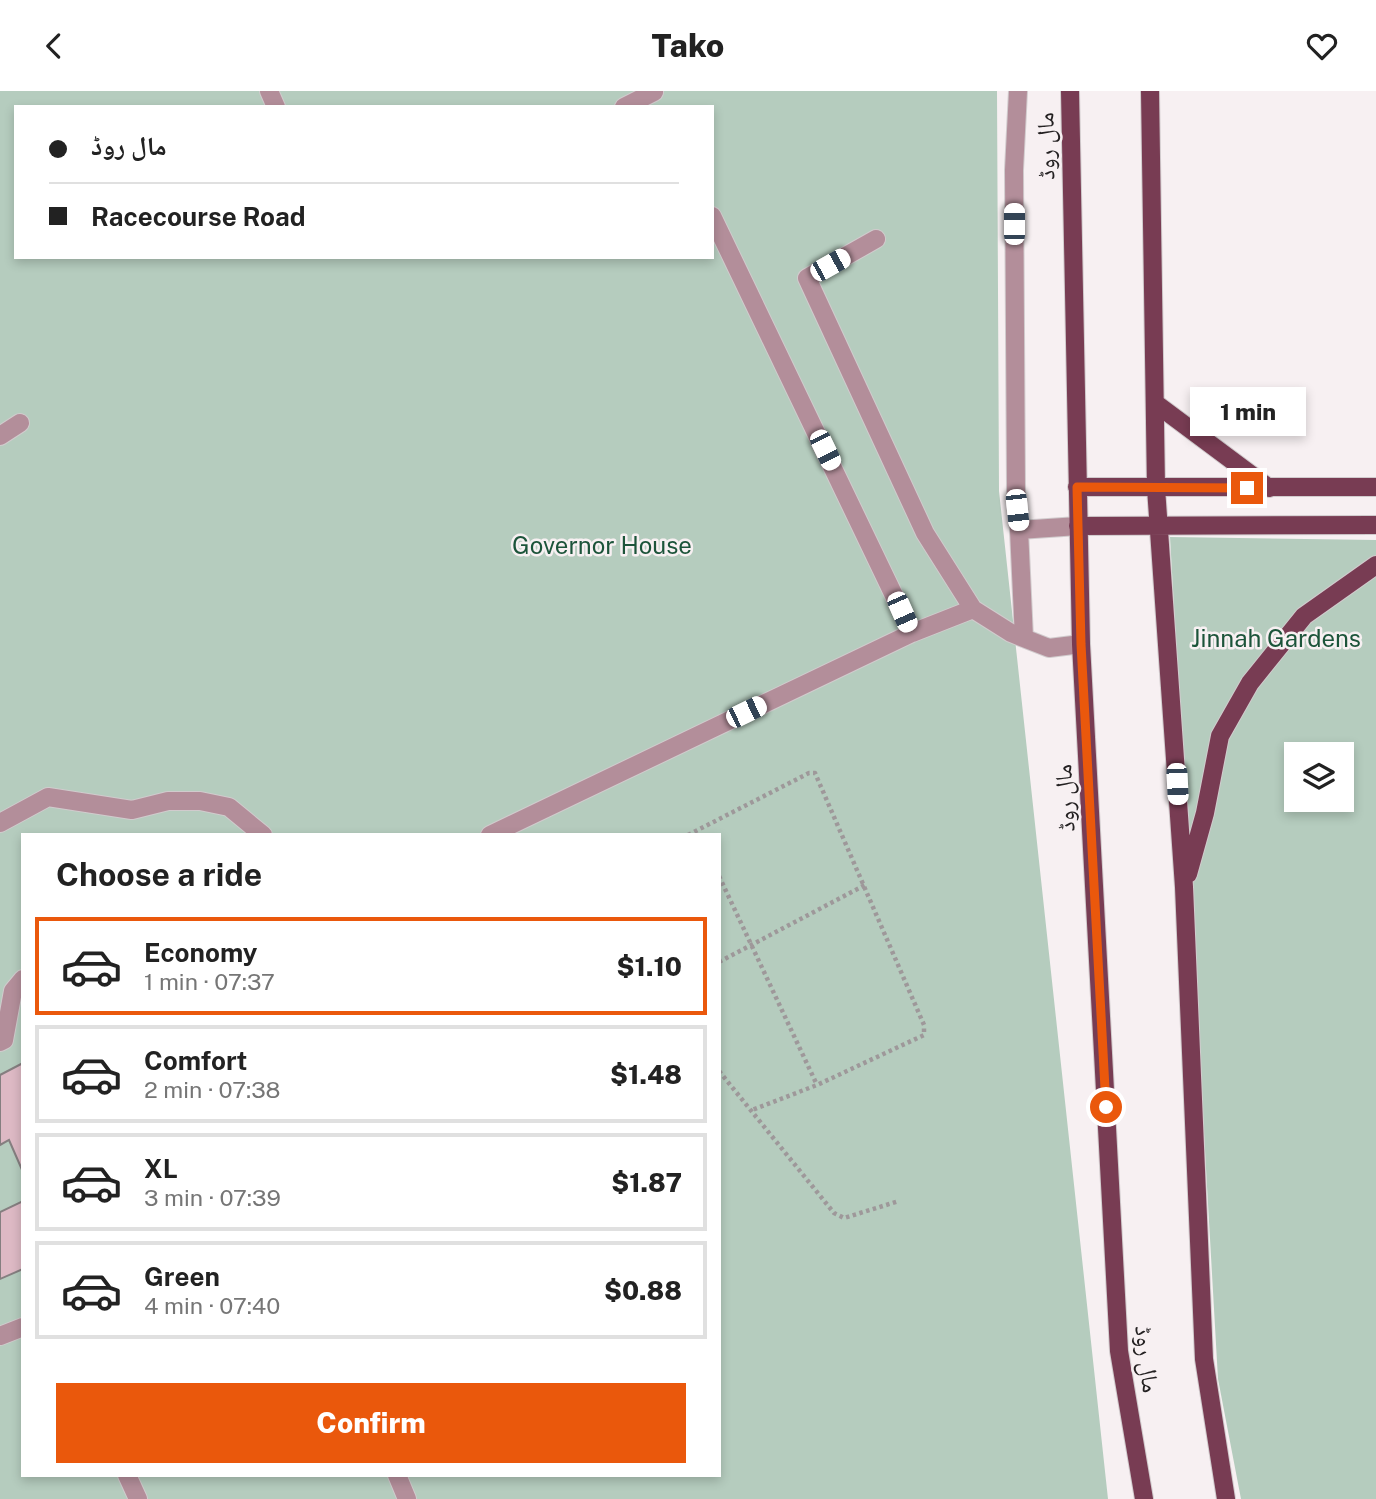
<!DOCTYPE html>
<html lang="en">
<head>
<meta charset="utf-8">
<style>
	:root { --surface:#fff; --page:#f6f6f6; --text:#222; --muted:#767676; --line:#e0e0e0; --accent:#ea580c }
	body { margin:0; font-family:"Public Sans","Noto Naskh Arabic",sans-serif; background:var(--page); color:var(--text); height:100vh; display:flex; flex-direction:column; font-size:26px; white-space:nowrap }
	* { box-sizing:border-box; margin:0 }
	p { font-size:23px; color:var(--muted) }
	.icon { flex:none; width:38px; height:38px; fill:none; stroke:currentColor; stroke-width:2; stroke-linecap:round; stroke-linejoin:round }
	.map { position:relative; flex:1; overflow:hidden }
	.details { position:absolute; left:21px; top:742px; width:700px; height:644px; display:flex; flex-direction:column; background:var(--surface); border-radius:0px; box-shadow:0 4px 10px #0003 }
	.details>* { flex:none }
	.top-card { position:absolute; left:14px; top:14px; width:700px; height:154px; border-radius:0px; box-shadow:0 4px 10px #0003; display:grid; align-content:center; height:154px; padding:0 35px; background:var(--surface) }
	.controls { position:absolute; left:1284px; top:651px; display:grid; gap:14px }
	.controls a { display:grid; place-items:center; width:70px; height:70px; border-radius:0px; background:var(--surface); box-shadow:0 4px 10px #0003; font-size:35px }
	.end { position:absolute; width:32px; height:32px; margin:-16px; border:9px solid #ea580c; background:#fff; box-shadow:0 0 0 4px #fff }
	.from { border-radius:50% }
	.bubble { position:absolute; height:49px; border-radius:0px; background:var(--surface); box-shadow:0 4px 10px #0003; font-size:23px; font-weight:800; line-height:49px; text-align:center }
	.car { position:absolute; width:21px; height:42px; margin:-21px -10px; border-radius:9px; box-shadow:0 0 5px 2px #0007; background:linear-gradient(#fff 24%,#345 0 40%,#fff 0 76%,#345 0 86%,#fff 0) }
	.top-card b { display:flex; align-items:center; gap:24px; height:66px; font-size:26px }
	.top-card b+b { border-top:2px solid var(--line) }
	.top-card i { width:18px; height:18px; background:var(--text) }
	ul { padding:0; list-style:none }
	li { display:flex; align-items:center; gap:21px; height:98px; margin:0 14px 10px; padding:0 21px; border:4px solid var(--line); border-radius:0px }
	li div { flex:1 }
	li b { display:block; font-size:26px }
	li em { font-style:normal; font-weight:800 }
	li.current { border-color:var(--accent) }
	li>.icon { width:63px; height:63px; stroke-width:1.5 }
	h2 { padding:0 35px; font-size:32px; line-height:84px }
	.cta { display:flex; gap:14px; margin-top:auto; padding:14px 35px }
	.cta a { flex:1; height:80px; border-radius:0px; background:var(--accent); color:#fff; font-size:28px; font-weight:800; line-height:80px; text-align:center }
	header { display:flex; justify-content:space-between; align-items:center; height:91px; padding:0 35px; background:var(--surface); font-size:32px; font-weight:800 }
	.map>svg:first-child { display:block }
	.green { fill:#b5ccbe; fill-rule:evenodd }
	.building { fill:#ddb9c4; stroke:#857f80; stroke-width:2 }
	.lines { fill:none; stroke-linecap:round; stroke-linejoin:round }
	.minor-casing { stroke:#d1cbcd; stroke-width:20 }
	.major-casing { stroke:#d1cbcd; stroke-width:20 }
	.path { stroke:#9e989a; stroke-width:4.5; stroke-dasharray:3.5 3.5; stroke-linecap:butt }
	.minor { stroke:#b38e9a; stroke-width:18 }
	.major { stroke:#783c53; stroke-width:18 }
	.route { stroke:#ea580c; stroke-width:9 }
	.labels { text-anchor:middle; stroke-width:5; stroke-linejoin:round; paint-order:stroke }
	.street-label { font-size:24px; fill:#242122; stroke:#f7f0f2 }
	.park-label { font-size:24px; fill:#1c543a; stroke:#f7f0f2 }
</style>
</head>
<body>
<header><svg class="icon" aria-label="back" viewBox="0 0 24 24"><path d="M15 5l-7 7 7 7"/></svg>Tako<svg class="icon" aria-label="heart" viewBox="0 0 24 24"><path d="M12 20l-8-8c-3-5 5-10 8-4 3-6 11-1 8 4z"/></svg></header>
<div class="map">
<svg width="1376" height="1408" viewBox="0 0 1376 1408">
	<rect width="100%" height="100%" fill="#f7f0f2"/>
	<path class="green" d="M0 0H997L999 400 1108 1408H0ZM16 16H712V166H16ZM23 744H719V1384H23Z
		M1170 446 1376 449V1408H1241L1218 1288ZM1297 663H1342V709H1297Z"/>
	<path class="building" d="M23 972V1081L9 1049 0 1054V984Z
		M23 1110V1178L0 1188V1121Z"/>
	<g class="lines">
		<g class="minor-casing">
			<path id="minor" d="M269 0 276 16
				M1018 0 1014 79 1016 400 1019 439 1078 435
				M624 16 654 1
				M712 125 912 542
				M876 148 807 187 925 442 973 518 1011 542 1049 557 1081 553
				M0 345 20 332
				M1019 439 1024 547
				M0 732 48 706 132 719 168 710H200L229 716 263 744
				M490 744 912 542 973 518
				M0 951 4 949 13 900 23 888
				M0 1245 23 1236
				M127 1384 138 1408
				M397 1384 407 1408"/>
		</g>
		<g class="major-casing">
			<path id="major" d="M1070 0 1081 553 1119 1260 1144 1408
				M1150 0 1156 397 1184 796 1204 1268 1226 1408
				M1155 312 1269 397
				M1077 396H1376
				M1078 435 1376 434
				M1188 783 1205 722 1220 645 1250 592 1304 525 1376 474"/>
		</g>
		<path class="path" d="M688 744 809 682H815L924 934V944L817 994 752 1019
			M719 785 817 994
			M719 871 865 794
			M719 980 834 1122 844 1127 899 1110"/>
		<use href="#minor" class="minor"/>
		<use href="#major" class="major"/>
	</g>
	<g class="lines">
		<path class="route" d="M1106 1016 1081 553 1077 396 1247 397"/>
	</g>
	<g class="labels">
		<g class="street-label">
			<text transform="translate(1046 55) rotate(-91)" y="8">مال روڈ</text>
			<text transform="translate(1065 707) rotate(-93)" y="8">مال روڈ</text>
			<text transform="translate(1147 1268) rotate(83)" y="8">مال روڈ</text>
		</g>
		<g class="park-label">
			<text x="602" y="463">Governor House</text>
			<text x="1276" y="556">Jinnah Gardens</text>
		</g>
	</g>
</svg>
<div class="controls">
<a><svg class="icon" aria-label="layers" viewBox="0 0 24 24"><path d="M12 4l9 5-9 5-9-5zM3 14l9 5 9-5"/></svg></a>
</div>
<i class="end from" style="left:1106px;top:1016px"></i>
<i class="end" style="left:1247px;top:397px"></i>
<div class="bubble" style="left:1190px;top:296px;width:116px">1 min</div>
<i class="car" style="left:1014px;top:133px;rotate:0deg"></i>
<i class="car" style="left:830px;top:174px;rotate:61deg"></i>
<i class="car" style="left:825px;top:359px;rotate:154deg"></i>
<i class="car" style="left:1017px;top:419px;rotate:174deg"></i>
<i class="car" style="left:902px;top:521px;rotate:156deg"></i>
<i class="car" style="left:746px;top:621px;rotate:64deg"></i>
<i class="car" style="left:1177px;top:693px;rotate:177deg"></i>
<div class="top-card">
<b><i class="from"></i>مال روڈ</b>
<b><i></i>Racecourse Road</b>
</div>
<section class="details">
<h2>Choose a ride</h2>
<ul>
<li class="current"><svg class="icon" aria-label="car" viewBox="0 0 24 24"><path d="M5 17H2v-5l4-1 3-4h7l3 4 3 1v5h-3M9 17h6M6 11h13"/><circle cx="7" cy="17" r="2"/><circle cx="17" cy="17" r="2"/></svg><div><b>Economy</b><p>1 min · 07:37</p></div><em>$1.10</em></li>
<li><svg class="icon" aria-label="car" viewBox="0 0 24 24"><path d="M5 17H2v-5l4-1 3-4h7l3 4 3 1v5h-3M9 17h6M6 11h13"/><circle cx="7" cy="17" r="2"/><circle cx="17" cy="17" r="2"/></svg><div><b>Comfort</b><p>2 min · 07:38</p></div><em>$1.48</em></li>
<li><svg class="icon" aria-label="car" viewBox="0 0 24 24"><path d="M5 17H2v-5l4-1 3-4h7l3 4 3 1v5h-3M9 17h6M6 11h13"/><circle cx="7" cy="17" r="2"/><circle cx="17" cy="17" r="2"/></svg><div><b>XL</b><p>3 min · 07:39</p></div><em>$1.87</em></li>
<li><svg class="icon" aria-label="car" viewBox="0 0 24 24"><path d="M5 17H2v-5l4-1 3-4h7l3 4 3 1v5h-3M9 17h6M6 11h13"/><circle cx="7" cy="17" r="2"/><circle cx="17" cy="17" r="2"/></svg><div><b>Green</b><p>4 min · 07:40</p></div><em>$0.88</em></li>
</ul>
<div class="cta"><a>Confirm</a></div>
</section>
</div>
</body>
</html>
